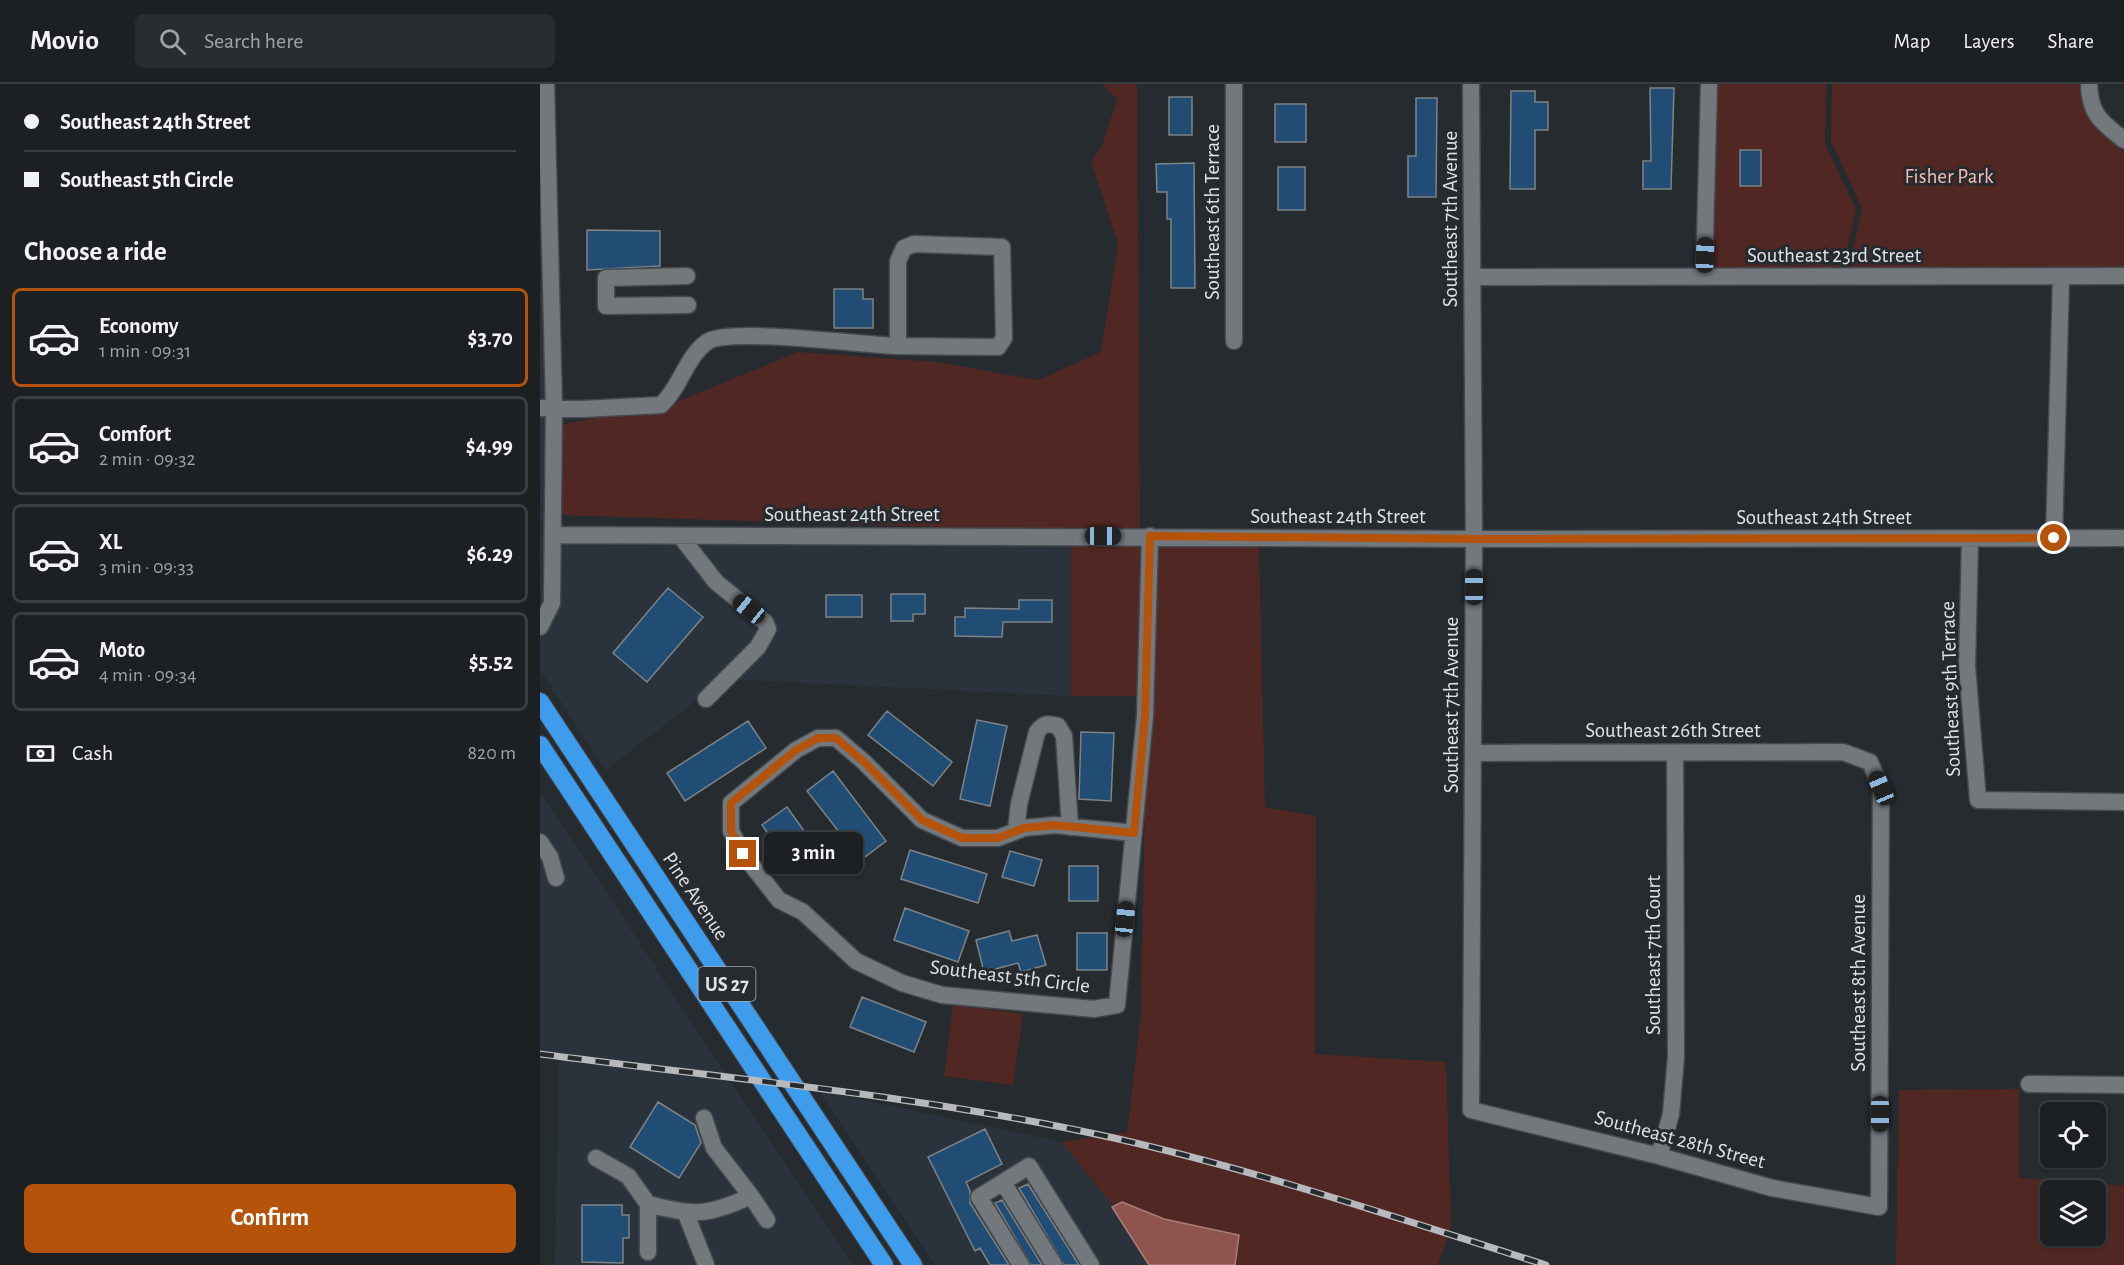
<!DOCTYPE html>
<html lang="en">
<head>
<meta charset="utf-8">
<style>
	:root { --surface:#1c2023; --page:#292d30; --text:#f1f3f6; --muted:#a0a3a6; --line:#3a3e41; --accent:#b45309 }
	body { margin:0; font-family:"Alegreya Sans",sans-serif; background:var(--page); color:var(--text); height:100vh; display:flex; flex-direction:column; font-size:22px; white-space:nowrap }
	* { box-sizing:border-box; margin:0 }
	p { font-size:20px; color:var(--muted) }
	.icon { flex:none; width:33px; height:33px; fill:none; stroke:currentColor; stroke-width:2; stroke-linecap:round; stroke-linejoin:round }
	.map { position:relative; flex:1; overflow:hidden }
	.details { display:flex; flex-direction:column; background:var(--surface); width:540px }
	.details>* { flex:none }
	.banner { display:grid; align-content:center; height:132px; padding:0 24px; background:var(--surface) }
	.buttons { position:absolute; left:1500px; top:1018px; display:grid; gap:12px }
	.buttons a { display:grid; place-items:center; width:66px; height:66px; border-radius:9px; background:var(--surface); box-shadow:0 2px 4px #0004,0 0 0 2px var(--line); font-size:30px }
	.end { position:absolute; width:27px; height:27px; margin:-14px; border:8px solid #b45309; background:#fff; box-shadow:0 0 0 3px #fff }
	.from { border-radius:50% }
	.bubble { position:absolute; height:42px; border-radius:9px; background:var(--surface); box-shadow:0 2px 4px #0004,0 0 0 2px var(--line); font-size:20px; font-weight:700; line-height:42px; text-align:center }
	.car { position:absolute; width:18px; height:36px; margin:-18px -9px; border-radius:8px; box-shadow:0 0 4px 2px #0007; background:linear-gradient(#222 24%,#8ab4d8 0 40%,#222 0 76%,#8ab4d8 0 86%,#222 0) }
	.banner b { display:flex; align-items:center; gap:21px; height:57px; font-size:22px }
	.banner b+b { border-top:2px solid var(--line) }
	.banner i { width:15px; height:15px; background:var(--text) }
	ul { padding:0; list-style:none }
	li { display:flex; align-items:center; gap:18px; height:99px; margin:0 12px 9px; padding:0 12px; border:3px solid var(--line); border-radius:9px }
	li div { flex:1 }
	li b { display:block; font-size:22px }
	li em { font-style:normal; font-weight:700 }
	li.on { border-color:var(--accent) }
	li>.icon { width:54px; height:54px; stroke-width:1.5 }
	h2 { padding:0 24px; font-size:27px; line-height:72px }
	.pay { display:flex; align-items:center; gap:15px; height:66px; padding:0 24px; font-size:22px }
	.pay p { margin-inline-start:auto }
	.action { display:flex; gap:12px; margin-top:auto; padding:12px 24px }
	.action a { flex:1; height:69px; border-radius:9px; background:var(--accent); color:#fff; font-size:24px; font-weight:700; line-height:69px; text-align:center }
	header { display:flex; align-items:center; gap:36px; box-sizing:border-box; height:84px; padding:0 30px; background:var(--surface); border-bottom:2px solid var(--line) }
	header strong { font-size:28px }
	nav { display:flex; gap:33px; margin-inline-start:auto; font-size:21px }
	.search { width:420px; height:54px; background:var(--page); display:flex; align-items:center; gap:15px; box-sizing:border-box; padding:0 21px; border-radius:9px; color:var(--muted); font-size:22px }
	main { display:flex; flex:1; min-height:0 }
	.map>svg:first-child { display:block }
	.built { fill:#2a333c }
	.green { fill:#512723; fill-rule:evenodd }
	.water { fill:#90544e; stroke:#a87f7b; stroke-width:1.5 }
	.building { fill:#214c73; stroke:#7d8388; stroke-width:1.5 }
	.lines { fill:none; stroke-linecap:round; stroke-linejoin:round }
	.minor-casing { stroke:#45494d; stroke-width:19 }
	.highway-casing { stroke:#45494d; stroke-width:20 }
	.minor { stroke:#73787d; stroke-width:16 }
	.highway { stroke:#3e9cec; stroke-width:18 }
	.rail-casing { stroke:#b7b9bc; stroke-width:7 }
	.rail { stroke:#262b2f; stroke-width:4.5; stroke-dasharray:14; stroke-linecap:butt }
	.route { stroke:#b45309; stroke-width:8 }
	.labels { text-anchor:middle; stroke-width:6; stroke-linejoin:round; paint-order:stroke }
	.shield { fill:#262b2f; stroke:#a8abae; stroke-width:1.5 }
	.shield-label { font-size:20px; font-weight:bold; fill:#e0e2e5 }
	.park-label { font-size:21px; fill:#f5bcb5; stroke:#262b2f }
	.street-label { font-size:21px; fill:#e0e2e5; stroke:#262b2f }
</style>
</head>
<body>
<header>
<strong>Movio</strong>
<div class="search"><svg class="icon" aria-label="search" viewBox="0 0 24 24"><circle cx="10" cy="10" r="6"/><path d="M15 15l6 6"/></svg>Search here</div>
<nav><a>Map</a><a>Layers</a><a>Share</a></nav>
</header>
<main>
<section class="details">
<div class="banner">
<b><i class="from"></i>Southeast 24th Street</b>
<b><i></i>Southeast 5th Circle</b>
</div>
<h2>Choose a ride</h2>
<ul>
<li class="on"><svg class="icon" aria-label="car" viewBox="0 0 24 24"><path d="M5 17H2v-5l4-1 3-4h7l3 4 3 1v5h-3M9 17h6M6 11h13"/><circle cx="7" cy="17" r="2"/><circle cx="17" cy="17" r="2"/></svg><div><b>Economy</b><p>1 min · 09:31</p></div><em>$3.70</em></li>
<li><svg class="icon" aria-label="car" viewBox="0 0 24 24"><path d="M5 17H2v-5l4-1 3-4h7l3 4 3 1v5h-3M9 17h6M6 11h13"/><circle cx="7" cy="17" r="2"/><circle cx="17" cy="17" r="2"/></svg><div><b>Comfort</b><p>2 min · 09:32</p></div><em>$4.99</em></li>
<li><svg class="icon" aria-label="car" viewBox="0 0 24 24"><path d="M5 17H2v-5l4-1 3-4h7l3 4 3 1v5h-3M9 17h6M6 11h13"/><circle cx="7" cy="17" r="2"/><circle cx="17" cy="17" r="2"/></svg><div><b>XL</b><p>3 min · 09:33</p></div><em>$6.29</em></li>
<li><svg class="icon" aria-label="car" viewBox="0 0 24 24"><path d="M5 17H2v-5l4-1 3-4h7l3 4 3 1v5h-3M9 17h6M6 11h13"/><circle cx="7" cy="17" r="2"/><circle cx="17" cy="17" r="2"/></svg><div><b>Moto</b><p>4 min · 09:34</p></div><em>$5.52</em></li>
</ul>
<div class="pay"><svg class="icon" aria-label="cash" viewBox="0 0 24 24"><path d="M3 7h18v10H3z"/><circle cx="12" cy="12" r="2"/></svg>Cash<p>820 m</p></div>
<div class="action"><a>Confirm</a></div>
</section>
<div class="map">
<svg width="1584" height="1181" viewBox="0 0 1584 1181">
	<rect width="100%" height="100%" fill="#262b2f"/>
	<path class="built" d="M0 209H3L6 315H0Z
		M0 332H6L5 517 0 530Z
		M20 460 531 461V612L184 595 66 686 0 586V554L10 542 19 522Z
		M0 708 312 1181H15L19 976 0 973Z
		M280 1007 522 1058 573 1122 609 1181H395Z"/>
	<path class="green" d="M562 0H597L600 444 462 445 20 431V341L132 320 258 268 396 278 498 296 561 268 578 160 551 78 563 59 577 15Z
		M1161 0H1286L1285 60 1316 125 1303 184 1309 193 1161 192Z
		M1292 0H1540C1541 27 1566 51 1584 69V183L1309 186 1322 124 1291 57Z
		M531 461H719L725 723 776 732 775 970 906 978 911 1142 898 1181H695L699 1151 624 1135 582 1118 573 1122 522 1058 587 1048 601 930 607 612H531Z
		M413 921 483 930 473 1001 404 992Z
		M1479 1005V1094L1584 1102V1181H1356L1359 1006ZM1510 1107H1556V1152H1510Z"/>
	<path class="water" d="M582 1118 624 1135 699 1151 695 1181H609L572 1123Z"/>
	<path class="building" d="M1110 4H1134L1131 105H1103V77H1111Z
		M971 7H995V18H1008V46H995V105H970Z
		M629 13H652V51H629Z
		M876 14H897L896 113H868V72H876Z
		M735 20H766V58H735Z
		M1200 66H1221V102H1200Z
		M654 79 655 204H631V135H627V108H617L616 80Z
		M738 83H765V126H738Z
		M47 146 120 147V182L47 186Z
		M294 205H323V215H333V244H294Z
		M128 504 163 533 107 598 73 569Z
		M351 510H385V530H373V537H351Z
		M286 511H322V533H286Z
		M479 516H512V538H463L462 553 415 552V533H425V524L479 525Z
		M347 627 412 678 393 702 328 651Z
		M437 636 467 642 450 722 420 715Z
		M208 637 226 664 145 717 127 689Z
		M541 648 574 649 571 717 539 715Z
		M293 687 346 757 321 776 267 707Z
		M247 723 282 772 256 790 222 741Z
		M370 766 447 790 438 819 361 795Z
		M470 767 502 776 494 802 462 793Z
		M529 782H558V817H529Z
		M365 824 429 847 418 878 354 856Z
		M469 847 472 857 497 851 506 881 481 888 478 879 444 888 436 856Z
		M537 849H567V886H537Z
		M322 913 386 938 374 968 310 943Z
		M118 1018 155 1041 161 1059 139 1094 90 1063Z
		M445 1045 462 1080 426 1098 430 1107V1119L469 1181H450L440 1164 435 1167 388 1073Z
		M488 1100 539 1181H524L479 1104Z
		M462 1116 502 1181H491L455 1119Z
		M42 1121H82V1131H89V1154H83V1179L42 1178Z"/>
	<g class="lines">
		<g class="minor-casing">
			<path id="minor" d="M931 0 934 455 931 1026 1119 1072 1232 1104 1339 1123 1341 704 1330 678 1303 668 934 669
				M1549 0C1550 32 1562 38 1584 56
				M147 192 66 194V222L148 221
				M932 193 1584 192
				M1164 193 1169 0
				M694 257V0
				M0 324 43 325 121 321C141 303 145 274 167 258 187 243 324 261 358 262L458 263 464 254 462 163 374 160 364 164 358 177V262
				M13 451 934 455 1584 454
				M141 453 176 498 225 538 228 545 218 563 166 615
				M1514 454 1521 194
				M1430 456 1427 582 1438 716 1584 718
				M0 543 12 519 14 324 6 0
				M476 747 479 720 497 648C504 639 507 639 518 642L524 652 530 743
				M594 749 515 741 484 744 458 754H422L382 736 324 678 296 654H278L256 666 191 719V747L203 770 239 816 263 828 316 877 362 899 402 911 554 925 577 921 605 632 610 452
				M0 758 10 773 16 794
				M1489 1000 1584 1001
				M164 1034 174 1064 211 1112
				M1119 1072 1131 1030 1136 973 1135 669
				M56 1074 88 1092 108 1120C153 1132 168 1132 211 1112L227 1136
				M463 1098 514 1181
				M108 1120V1168
				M146 1130 166 1181
				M481 1181 439 1113 489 1082 551 1181"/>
		</g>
		<g class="highway-casing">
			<path id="highway" d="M0 618 373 1181
				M0 661 344 1181"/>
		</g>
		<use href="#minor" class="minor"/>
		<use href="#highway" class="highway"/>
		<g class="rail-casing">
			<path id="rail" d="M0 970C191 995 386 1012 574 1054 720 1087 863 1136 1006 1181"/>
		</g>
		<use href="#rail" class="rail"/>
	</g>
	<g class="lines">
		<path class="route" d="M203 770 191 747V719L256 666 278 654H296L324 678 382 736 422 754H458L484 744 515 741 594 749 605 632 610 452 934 455 1514 454"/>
	</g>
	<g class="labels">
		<rect class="shield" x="158.5" y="883" width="57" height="34" rx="4.5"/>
		<g class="shield-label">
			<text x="187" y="907">US 27</text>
		</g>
		<g class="park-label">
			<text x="1409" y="99">Fisher Park</text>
		</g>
		<g class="street-label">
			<text transform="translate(672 128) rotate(-90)" y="7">Southeast 6th Terrace</text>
			<text transform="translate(910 135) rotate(-90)" y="7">Southeast 7th Avenue</text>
			<text x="1294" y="178">Southeast 23rd Street</text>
			<text x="312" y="437">Southeast 24th Street</text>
			<text x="798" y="439">Southeast 24th Street</text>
			<text x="1284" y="440">Southeast 24th Street</text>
			<text transform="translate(1410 605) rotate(-92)" y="7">Southeast 9th Terrace</text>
			<text transform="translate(911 621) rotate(-90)" y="7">Southeast 7th Avenue</text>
			<text x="1133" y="653">Southeast 26th Street</text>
			<text transform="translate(156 812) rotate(56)" y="7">Pine Avenue</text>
			<text transform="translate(1113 871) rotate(-90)" y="7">Southeast 7th Court</text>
			<text transform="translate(470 892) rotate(7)" y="7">Southeast 5th Circle</text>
			<text transform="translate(1318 899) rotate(-90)" y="7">Southeast 8th Avenue</text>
			<text transform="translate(1140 1055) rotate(15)" y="7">Southeast 28th Street</text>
		</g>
	</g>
</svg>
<div class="buttons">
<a><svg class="icon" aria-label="locate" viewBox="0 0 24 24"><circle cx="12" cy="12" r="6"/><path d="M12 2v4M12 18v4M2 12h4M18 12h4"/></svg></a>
<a><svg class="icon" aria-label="layers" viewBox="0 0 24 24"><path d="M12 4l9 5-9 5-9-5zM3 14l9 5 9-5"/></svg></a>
</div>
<i class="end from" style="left:1514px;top:454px"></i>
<i class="end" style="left:203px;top:770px"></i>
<div class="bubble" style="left:224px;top:748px;width:99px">3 min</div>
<i class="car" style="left:1165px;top:171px;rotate:2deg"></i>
<i class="car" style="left:563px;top:452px;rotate:90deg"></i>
<i class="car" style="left:934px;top:503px;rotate:0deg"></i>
<i class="car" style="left:209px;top:525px;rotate:309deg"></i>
<i class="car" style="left:1341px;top:704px;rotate:337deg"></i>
<i class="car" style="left:585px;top:835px;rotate:6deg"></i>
<i class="car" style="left:1340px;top:1030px;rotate:180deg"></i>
</div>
</main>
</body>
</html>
